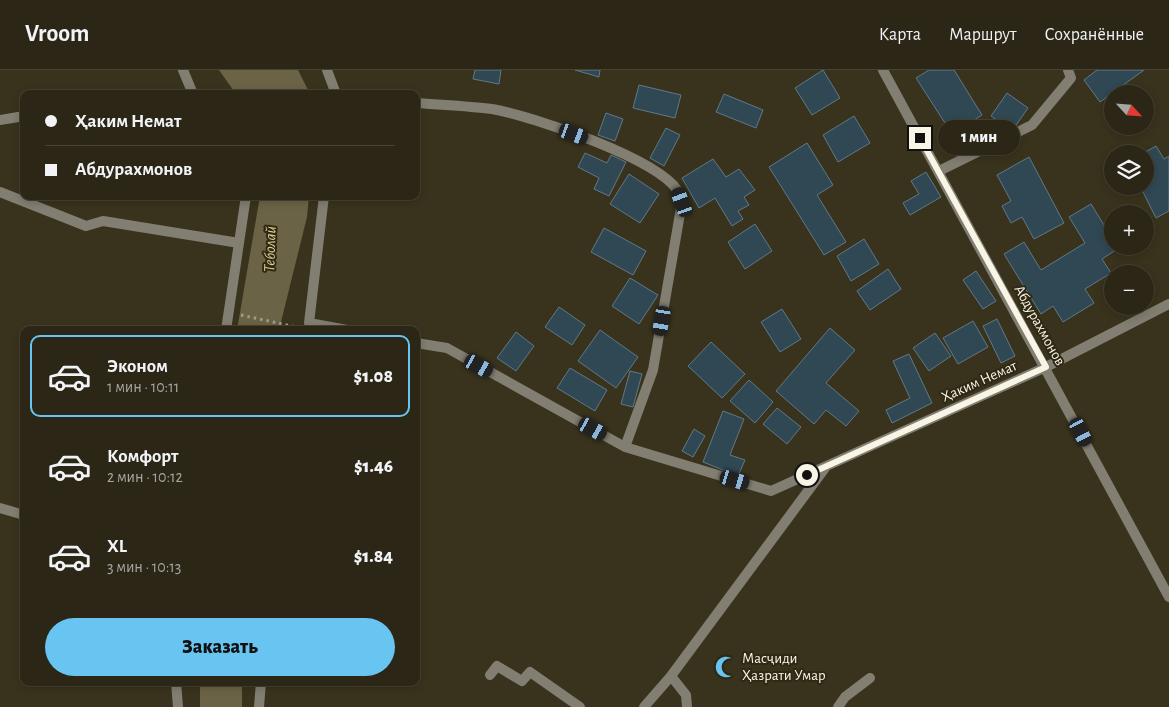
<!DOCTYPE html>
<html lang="ru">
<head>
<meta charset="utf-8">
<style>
	:root { --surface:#2b2616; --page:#332e1f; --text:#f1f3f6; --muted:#a6a5a1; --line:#474335; --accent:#68c4f0 }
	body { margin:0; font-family:"Alegreya Sans",sans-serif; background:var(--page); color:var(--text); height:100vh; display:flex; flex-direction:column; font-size:19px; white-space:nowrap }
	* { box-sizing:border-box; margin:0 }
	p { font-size:16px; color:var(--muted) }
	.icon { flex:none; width:28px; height:28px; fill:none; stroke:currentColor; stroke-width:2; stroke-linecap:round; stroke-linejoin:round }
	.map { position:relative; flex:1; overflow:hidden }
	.sheet { position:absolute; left:20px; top:256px; width:400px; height:360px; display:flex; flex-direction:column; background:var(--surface); border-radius:10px; box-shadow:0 2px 8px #0003,0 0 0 1px var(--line) }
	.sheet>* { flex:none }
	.top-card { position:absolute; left:20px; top:20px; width:400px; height:110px; border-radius:10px; box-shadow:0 2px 8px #0003,0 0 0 1px var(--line); display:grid; align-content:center; height:110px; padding:0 25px; background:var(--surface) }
	.needle { width:32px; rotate:116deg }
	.buttons { position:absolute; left:1104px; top:15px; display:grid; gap:10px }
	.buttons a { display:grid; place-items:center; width:50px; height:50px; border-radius:50%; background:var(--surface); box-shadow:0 2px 8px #0003,0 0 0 1px var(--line); font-size:25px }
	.end { position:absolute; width:22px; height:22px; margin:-11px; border:6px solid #f8f5e7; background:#111; box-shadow:0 0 0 2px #111 }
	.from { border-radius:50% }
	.bubble { position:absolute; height:35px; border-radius:18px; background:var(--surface); box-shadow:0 2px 8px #0003,0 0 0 1px var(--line); font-size:16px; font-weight:800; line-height:35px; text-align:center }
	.car { position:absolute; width:15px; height:30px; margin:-15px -8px; border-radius:6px; box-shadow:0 0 4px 1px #0007; background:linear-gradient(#222 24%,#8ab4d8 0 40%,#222 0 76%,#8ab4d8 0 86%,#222 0) }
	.top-card b { display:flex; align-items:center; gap:18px; height:48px; font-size:19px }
	.top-card b+b { border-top:1px solid var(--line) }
	.top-card i { width:12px; height:12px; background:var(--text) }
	ul { padding:9px 0 0; list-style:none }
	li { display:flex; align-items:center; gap:15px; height:82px; margin:0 10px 8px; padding:0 15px; border:2px solid transparent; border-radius:10px }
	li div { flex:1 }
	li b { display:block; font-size:19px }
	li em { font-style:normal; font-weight:800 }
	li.current { border-color:var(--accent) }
	li>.icon { width:45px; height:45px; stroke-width:1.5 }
	.button { display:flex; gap:10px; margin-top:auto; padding:10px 25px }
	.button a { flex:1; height:58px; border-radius:30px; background:var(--accent); color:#111; font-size:20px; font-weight:800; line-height:58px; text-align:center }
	header { display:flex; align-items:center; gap:30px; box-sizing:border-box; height:70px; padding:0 25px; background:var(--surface); border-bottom:1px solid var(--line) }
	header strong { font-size:24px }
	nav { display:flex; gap:28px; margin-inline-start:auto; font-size:18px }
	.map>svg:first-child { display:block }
	.water { fill:#6b6345 }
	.building { fill:#304854; stroke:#607987 }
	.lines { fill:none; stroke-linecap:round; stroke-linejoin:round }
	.path { stroke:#a19c8b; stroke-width:3; stroke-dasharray:2.5 4; stroke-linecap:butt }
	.service { stroke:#827e71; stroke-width:10 }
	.minor { stroke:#827e71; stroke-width:10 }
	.route { stroke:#f8f5e7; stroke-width:6 }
	.labels { text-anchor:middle; stroke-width:4; stroke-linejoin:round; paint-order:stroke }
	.street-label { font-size:15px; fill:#f8f5e7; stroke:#2f2914 }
	.poi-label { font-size:15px; fill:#f8f5e7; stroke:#2f2914; text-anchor:start }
	.water-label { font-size:16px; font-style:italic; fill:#dece96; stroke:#2f2914 }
</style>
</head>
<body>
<header>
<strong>Vroom</strong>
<nav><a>Карта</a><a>Маршрут</a><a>Сохранённые</a></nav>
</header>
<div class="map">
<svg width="1169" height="637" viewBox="0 0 1169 637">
	<rect width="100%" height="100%" fill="#39331d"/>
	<path class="water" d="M219 0H298L310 24H236Z
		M260 126H309L307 147 279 260H237Z
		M200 613H242V637H200Z"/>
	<path class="building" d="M475 0H501L499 14 473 9Z
		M575 0H600L599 7Z
		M823 0 840 28 812 45 795 18Z
		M929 0H954L982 45 952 64 916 8Z
		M1097 0H1144L1100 32 1084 10Z
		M639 15 681 25 675 48 633 38Z
		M1007 23 1028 38 1012 61 991 46Z
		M724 24 763 40 756 58 716 42Z
		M606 43 623 49 615 71 598 65Z
		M854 46 870 73 838 92 823 65Z
		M666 58 680 65 664 96 650 88Z
		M807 73 833 115 817 125 846 172 824 185 769 97Z
		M1156 76 1164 89 1169 86V141L1156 148 1140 116H1145V84H1142Z
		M585 83 607 93 611 85 626 92 609 126 594 119 599 108 578 97Z
		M1029 87 1064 153 1034 169 1022 147 1011 153 1002 136 1011 131 997 105Z
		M713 89 726 107 739 99 755 120 744 127 749 135 738 141 743 149 732 156 715 128 699 138 682 108Z
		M926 102 941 127 910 145 903 133 919 124 911 111Z
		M629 104 659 124 640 153 610 134Z
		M1091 134 1112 168V176L1119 178 1102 189 1111 203 1085 219 1094 233 1063 252 1053 236 1041 244 1004 184 1024 172 1041 200 1085 173 1069 147Z
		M755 154 772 181 745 199 728 172Z
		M604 158 646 181 633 205 591 182Z
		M864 169 879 194 851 211 837 186Z
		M888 199 901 219 870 240 857 221Z
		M976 201 996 231 983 239 963 210Z
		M630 208 658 225 639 254 612 236Z
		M559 237 585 255 572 275 545 257Z
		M782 239 801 269 780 282 761 252Z
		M997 249 1015 286 1001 293 983 256Z
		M973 251 988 277 958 294 943 268Z
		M830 258 855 280 826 313 859 341 846 356 826 340 814 354 776 321Z
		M600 260 638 287 616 318 578 291Z
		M516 262 534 276 516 301 497 288Z
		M935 263 951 286 929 301 913 278Z
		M711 272 745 304 722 328 688 296Z
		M909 284 932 333 892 353 886 340 910 328 893 291Z
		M570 298 607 320 595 341 557 318Z
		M630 301 642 304 633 337 621 334Z
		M749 310 773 332 755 353 730 331Z
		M777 338 801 357 787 374 763 354Z
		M723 341 744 349 730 385 745 390 738 406 703 392Z
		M694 359 705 366 693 387 682 381Z"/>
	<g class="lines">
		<path class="path" d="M241 245 296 257"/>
		<path class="service" d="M939 101 1032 55 1071 8 1068 0"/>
		<path class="minor" d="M183 0 193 24
			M327 0 336 24
			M883 0 1169 527
			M416 33C441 35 467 36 492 39 532 46 657 88 678 121 680 124 681 129 682 132L653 300 625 377
			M0 50 24 46
			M0 122 86 156 103 151 239 173
			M324 126 309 253 347 260
			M226 260 246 126
			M416 273 447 278 625 377 771 421 1046 297 1169 234
			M0 438 24 445
			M490 605 497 596 522 611 530 602 580 637
			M671 606 686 625 687 637
			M176 612 178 637
			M259 637 261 612
			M644 637 671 606 825 398
			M838 637 845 627 870 608"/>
	</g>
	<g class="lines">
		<path class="route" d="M807 405 1046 297 920 68"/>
	</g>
	<defs>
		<g id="mosque-bare" transform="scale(1.725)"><path d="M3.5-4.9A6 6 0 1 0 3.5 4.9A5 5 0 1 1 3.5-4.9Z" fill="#68c4f0" stroke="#2f2914" stroke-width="2.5" paint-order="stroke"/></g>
	</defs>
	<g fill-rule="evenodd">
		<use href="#mosque-bare" x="726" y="597"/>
	</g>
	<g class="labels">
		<g class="street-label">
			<text transform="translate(1040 255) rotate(61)" y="5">Абдурахмонов</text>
			<text transform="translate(979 311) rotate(-24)" y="5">Ҳаким Немат</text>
		</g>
		<g class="poi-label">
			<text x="742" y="593">Масҷиди<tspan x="742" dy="17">Ҳазрати Умар</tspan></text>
		</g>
		<g class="water-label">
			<text transform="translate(269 179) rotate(-88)" y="6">Теболай</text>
		</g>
	</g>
</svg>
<div class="buttons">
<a><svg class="needle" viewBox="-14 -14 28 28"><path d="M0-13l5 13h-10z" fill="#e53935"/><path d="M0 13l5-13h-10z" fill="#a6a5a1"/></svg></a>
<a><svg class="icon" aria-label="layers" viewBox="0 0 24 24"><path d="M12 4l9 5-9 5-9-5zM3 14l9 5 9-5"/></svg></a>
<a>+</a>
<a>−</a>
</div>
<i class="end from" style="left:807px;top:405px"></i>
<i class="end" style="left:920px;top:68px"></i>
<div class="bubble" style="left:938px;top:50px;width:82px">1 мин</div>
<i class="car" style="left:574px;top:64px;rotate:110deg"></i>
<i class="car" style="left:682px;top:132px;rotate:340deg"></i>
<i class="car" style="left:662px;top:251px;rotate:190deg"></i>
<i class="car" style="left:479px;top:296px;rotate:119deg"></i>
<i class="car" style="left:593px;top:359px;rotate:119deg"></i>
<i class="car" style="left:1081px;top:362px;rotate:152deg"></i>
<i class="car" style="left:735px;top:410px;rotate:107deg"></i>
<div class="top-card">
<b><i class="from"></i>Ҳаким Немат</b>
<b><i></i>Абдурахмонов</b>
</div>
<section class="sheet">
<ul>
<li class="current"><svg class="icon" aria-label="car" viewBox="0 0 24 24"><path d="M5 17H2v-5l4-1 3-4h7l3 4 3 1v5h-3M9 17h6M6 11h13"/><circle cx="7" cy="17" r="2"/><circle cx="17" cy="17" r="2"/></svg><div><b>Эконом</b><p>1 мин · 10:11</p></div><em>$1.08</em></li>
<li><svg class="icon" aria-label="car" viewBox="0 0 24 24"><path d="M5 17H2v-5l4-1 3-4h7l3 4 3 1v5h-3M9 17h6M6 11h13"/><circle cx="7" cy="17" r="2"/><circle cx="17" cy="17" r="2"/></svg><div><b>Комфорт</b><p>2 мин · 10:12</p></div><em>$1.46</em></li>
<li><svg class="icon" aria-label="car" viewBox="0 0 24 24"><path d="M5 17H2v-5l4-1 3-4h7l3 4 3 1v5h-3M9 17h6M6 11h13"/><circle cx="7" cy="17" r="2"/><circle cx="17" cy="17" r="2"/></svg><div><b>XL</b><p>3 мин · 10:13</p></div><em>$1.84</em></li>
</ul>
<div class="button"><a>Заказать</a></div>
</section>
</div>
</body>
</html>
